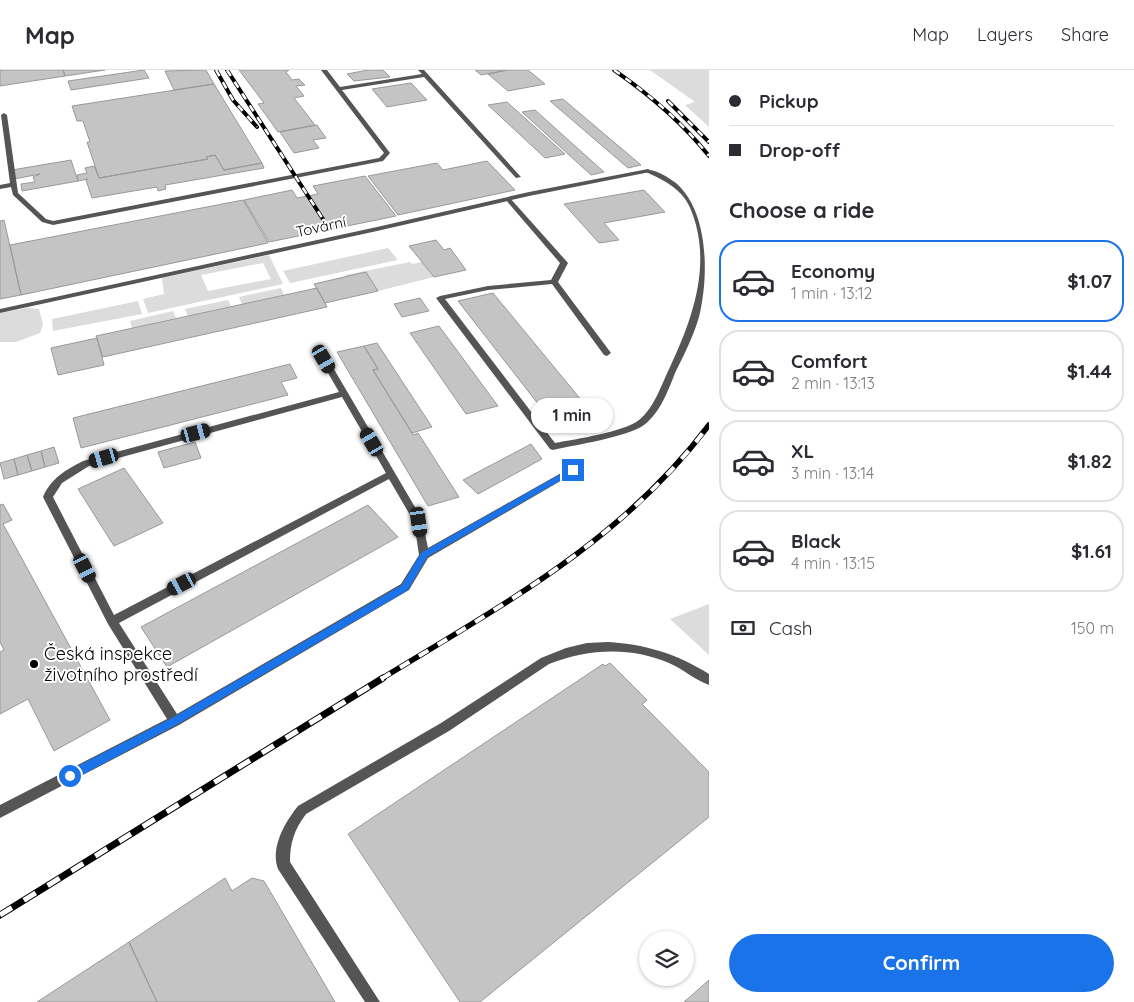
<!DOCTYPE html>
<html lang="en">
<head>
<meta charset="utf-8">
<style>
	:root { --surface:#fff; --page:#f7f7f7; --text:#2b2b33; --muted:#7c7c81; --line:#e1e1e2; --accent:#1a73e8 }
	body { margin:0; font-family:Quicksand,sans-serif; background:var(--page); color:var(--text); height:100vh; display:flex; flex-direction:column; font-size:19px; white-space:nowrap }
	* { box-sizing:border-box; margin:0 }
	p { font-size:16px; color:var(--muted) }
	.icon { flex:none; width:28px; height:28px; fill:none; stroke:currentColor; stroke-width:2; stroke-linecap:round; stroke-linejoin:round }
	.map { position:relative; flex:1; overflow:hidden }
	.side { display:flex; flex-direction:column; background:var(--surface); width:425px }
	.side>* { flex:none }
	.hud { display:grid; align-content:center; height:110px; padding:0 20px; background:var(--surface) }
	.tools { position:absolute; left:639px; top:861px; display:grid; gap:10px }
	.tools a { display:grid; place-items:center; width:55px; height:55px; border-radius:50%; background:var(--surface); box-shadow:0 1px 4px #0004; font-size:25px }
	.end { position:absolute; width:22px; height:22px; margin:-11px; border:6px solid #1a73e8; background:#fff; box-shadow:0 0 0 2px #fff }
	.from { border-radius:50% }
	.bubble { position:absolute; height:35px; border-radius:18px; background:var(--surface); box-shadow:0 1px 4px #0004; font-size:16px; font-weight:800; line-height:35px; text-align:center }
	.car { position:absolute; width:15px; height:30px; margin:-15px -8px; border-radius:6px; box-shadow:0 0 4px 1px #0007; background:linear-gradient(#222 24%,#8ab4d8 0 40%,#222 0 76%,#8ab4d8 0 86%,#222 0) }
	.hud b { display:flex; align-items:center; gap:18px; height:48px; font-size:19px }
	.hud b+b { border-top:1px solid var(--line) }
	.hud i { width:12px; height:12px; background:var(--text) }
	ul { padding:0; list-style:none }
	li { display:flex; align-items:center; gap:15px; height:82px; margin:0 10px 8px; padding:0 10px; border:2px solid var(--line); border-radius:20px }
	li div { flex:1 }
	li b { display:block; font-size:19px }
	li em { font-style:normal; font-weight:800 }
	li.current { border-color:var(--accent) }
	li>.icon { width:45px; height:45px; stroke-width:1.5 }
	h2 { padding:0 20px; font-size:22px; line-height:60px }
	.pay { display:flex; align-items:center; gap:12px; height:55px; padding:0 20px; font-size:19px }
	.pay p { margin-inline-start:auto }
	.primary-button { display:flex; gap:10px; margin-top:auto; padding:10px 20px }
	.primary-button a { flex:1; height:58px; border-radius:30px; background:var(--accent); color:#fff; font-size:20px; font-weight:800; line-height:58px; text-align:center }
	header { display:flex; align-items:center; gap:30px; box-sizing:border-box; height:70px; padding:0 25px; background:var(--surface); border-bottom:1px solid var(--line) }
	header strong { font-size:24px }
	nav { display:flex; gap:28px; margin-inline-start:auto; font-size:18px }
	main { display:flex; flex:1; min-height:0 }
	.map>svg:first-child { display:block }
	.green { fill:#dcdcdc; fill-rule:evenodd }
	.building { fill:#c4c4c4; stroke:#999 }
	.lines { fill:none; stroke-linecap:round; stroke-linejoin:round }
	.service { fill:#555; fill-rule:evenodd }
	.minor { fill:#555; fill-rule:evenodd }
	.rail-far2-casing { stroke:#000; stroke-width:4 }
	.rail-far1-casing { stroke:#000; stroke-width:5.5 }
	.rail-casing { stroke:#000; stroke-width:7 }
	.rail-far2 { stroke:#fff; stroke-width:2.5; stroke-dasharray:7; stroke-linecap:butt }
	.rail-far1 { stroke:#fff; stroke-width:4; stroke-dasharray:11; stroke-linecap:butt }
	.rail { stroke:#fff; stroke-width:5; stroke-dasharray:14; stroke-linecap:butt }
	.route { fill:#1a73e8 }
	.poi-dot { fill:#000; stroke:#fff; stroke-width:2 }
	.labels { text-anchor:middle; stroke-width:4; stroke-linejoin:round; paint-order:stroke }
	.far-street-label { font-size:15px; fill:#000; stroke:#fff }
	.poi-label { font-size:18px; fill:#000; stroke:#fff; text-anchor:start }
</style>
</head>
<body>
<header>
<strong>Map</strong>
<nav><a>Map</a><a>Layers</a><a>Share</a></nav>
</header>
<main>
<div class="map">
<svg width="709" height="932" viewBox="0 0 709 932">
	<rect width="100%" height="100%" fill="#fff"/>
	<path class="green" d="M650 0H709V57L685 35 695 32Z
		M388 178 398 190 290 213 283 201Z
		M269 185 283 214 148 243 143 229 164 224 162 208ZM263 193 271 209 208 221 201 205Z
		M410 192 412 194 422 192 434 207 378 221 345 205Z
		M281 218 284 225 242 234 239 227Z
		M228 230 231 236 188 246 185 239Z
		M138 231 142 244 53 261 52 249Z
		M27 238 39 239 43 254 40 263 16 272H0V243Z
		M173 241 176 248 132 258 130 251Z
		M709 534V585L670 549Z"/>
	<path class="building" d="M0 0H63L65 6 0 16Z
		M63 0H105L65 6Z
		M144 0 149 8 71 20 68 11Z
		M206 0 214 14 174 20 165 1Z
		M239 0H289L286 2 292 10 299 9 305 15 296 16 304 26 294 28 315 55 278 62 258 34 264 33Z
		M368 0H383L390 7 354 11 347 4Z
		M475 0H507L481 5Z
		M508 0H528L545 14 508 21 488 4Z
		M411 13 427 30 387 37 372 19Z
		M214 14 262 93 224 100 215 85 206 87 208 89 99 108 87 72H90L83 51H77L72 36Z
		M563 29 641 95 628 98 550 31Z
		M507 32 565 84 545 88 488 35Z
		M535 40 604 102 591 105 522 42Z
		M317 55 326 68 313 70 319 78 294 83 280 62Z
		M215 85 224 100 262 93 264 98 165 115 166 119 158 121 157 117 92 128 86 110 88 109 78 111 77 105 87 103 85 98 94 96 99 108 208 89 206 87Z
		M71 90 78 111 22 121 21 114 35 112 33 107 40 104 14 109 12 100Z
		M487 91 515 120 398 145 368 106 437 93 443 100Z
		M365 106 396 146 269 172 244 130 292 120 297 128 318 124 313 116Z
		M644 120 665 142 604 153 619 170 599 173 564 134Z
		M243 130 268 173 21 225 10 175Z
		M4 150 21 225 0 229V151Z
		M436 170 444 180 450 178 466 200 434 207 409 176Z
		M366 202 378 221 325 233 314 214Z
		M317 218 327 237 103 287 96 266Z
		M493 223 587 337 549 348 458 231Z
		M420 228 429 241 402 247 394 234Z
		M439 256 498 336 466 344 410 263Z
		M97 268 104 295 58 305 51 278Z
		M377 273 432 357 412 363 373 300 378 299 364 276Z
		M364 276 378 299 373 300 412 363 413 365 418 363 459 427 428 436 337 282Z
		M290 294 297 308 281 312 288 325 81 378 73 348Z
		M195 372 201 388 164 398 158 382Z
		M531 374 542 389 478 424 463 410Z
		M54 377 59 393 45 397 41 381Z
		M41 381 45 397 32 401 27 385Z
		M27 385 32 401 18 405 14 389Z
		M14 389 18 405 4 409 0 393Z
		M124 398 163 453 114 476 78 419Z
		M3 434 12 450 3 454 110 650 54 681 28 629 0 644V582L4 580 0 572V435Z
		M368 435 398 467 167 597 141 557Z
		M610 593 647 630 642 634 709 702V747L480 932H460L348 764 603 594 605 596Z
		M225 808 232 821 252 808 264 811 335 932H157L129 872Z
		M129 872 157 932H37Z
		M709 910V932H684Z"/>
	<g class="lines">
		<path class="service" d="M321 0H327L340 17 422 4 418 0H424L521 107 516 108 424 7 342 20 390 83 383 91 53 155 42 152 13 125 11 117 0 119V115L10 113 1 45 4 43 7 45 18 123 46 149 53 151 379 88 384 83Z
			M646 100C656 99 668 107 676 113 709 142 709 206 699 247 693 267 684 285 675 303 668 321 660 343 644 355 628 367 574 375 553 380L550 379 436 228 440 226 488 216 551 210 560 193 505 129 510 128 568 193 558 212 611 283 607 286 604 285 552 214 488 220 445 229 555 373C576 369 624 362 639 350 655 337 661 315 670 297 690 254 709 204 696 155 693 144 689 132 681 124 672 114 659 108 646 102Z
			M324 286 328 289 422 449 428 478 570 398 573 397 578 400 576 402 428 488 409 520 179 655 0 748V735L167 649 108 554 43 427C51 408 66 400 83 391L339 322 320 289ZM342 327 386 403 114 545 53 427 62 413 89 396ZM389 409 414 452 419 485 401 514 177 644 119 553Z
			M608 572C645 574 677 584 709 604V615C695 610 683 599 669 593 630 576 587 579 549 594L449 661 306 744C294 760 290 773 290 792L380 932H365L278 799C270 778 285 752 298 736L441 653 541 588 566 578 587 573Z"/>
		<path class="minor" d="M648 99 650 100V102L529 126 377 161 0 243V239L377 157 529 122Z"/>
		<g class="rail-far2-casing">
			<path id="rail-far2" d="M216 0 233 30 257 57
				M227 0 328 157
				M614 0C650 25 682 52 709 86
				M668 31 709 72"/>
		</g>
		<g class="rail-far1-casing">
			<path id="rail-far1" d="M381 609C502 535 622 471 709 355"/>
		</g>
		<g class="rail-casing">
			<path id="rail" d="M0 845 383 608"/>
		</g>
		<use href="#rail-far2" class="rail-far2"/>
		<use href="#rail-far1" class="rail-far1"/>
		<use href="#rail" class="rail"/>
	</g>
	<path class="route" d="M573 397 575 398V402L427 487 408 520 178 654 74 709H66V702L172 648 402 515 421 483Z"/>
	<circle class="poi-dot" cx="34" cy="594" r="5"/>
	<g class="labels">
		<g class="far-street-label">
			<text transform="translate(321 157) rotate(-12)" y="5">Tovární</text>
		</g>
		<g class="poi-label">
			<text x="44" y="590">Česká inspekce<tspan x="44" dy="21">životního prostředí</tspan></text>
		</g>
	</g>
</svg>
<div class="tools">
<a><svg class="icon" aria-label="layers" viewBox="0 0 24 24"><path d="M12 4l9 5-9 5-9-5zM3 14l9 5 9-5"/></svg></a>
</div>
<i class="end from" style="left:70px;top:706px"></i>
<i class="end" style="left:573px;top:400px"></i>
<div class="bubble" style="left:531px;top:328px;width:82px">1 min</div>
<i class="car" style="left:324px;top:289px;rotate:150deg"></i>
<i class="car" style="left:196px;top:363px;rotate:75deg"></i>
<i class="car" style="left:372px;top:372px;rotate:330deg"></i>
<i class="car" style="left:104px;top:388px;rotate:254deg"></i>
<i class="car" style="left:419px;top:452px;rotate:172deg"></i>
<i class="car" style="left:85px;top:498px;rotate:153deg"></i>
<i class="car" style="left:182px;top:514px;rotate:242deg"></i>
</div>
<section class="side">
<div class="hud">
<b><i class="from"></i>Pickup</b>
<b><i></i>Drop-off</b>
</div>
<h2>Choose a ride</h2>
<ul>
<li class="current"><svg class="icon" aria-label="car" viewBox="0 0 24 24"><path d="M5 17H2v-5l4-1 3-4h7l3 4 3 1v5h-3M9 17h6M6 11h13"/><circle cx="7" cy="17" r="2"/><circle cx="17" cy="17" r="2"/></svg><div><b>Economy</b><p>1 min · 13:12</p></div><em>$1.07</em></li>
<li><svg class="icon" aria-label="car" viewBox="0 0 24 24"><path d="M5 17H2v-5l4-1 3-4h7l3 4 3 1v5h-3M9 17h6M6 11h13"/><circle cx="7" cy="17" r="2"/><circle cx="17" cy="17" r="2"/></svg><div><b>Comfort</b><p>2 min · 13:13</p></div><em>$1.44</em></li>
<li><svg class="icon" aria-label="car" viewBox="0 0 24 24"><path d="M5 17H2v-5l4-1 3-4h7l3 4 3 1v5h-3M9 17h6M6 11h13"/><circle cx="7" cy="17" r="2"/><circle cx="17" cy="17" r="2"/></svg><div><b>XL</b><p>3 min · 13:14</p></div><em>$1.82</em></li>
<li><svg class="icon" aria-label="car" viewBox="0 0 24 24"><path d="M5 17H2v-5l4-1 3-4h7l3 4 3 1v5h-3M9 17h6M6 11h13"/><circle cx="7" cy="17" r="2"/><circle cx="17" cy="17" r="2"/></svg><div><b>Black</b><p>4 min · 13:15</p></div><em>$1.61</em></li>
</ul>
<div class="pay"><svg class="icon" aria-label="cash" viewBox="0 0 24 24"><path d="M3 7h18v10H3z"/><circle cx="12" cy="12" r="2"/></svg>Cash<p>150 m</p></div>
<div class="primary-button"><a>Confirm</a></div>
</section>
</main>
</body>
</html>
